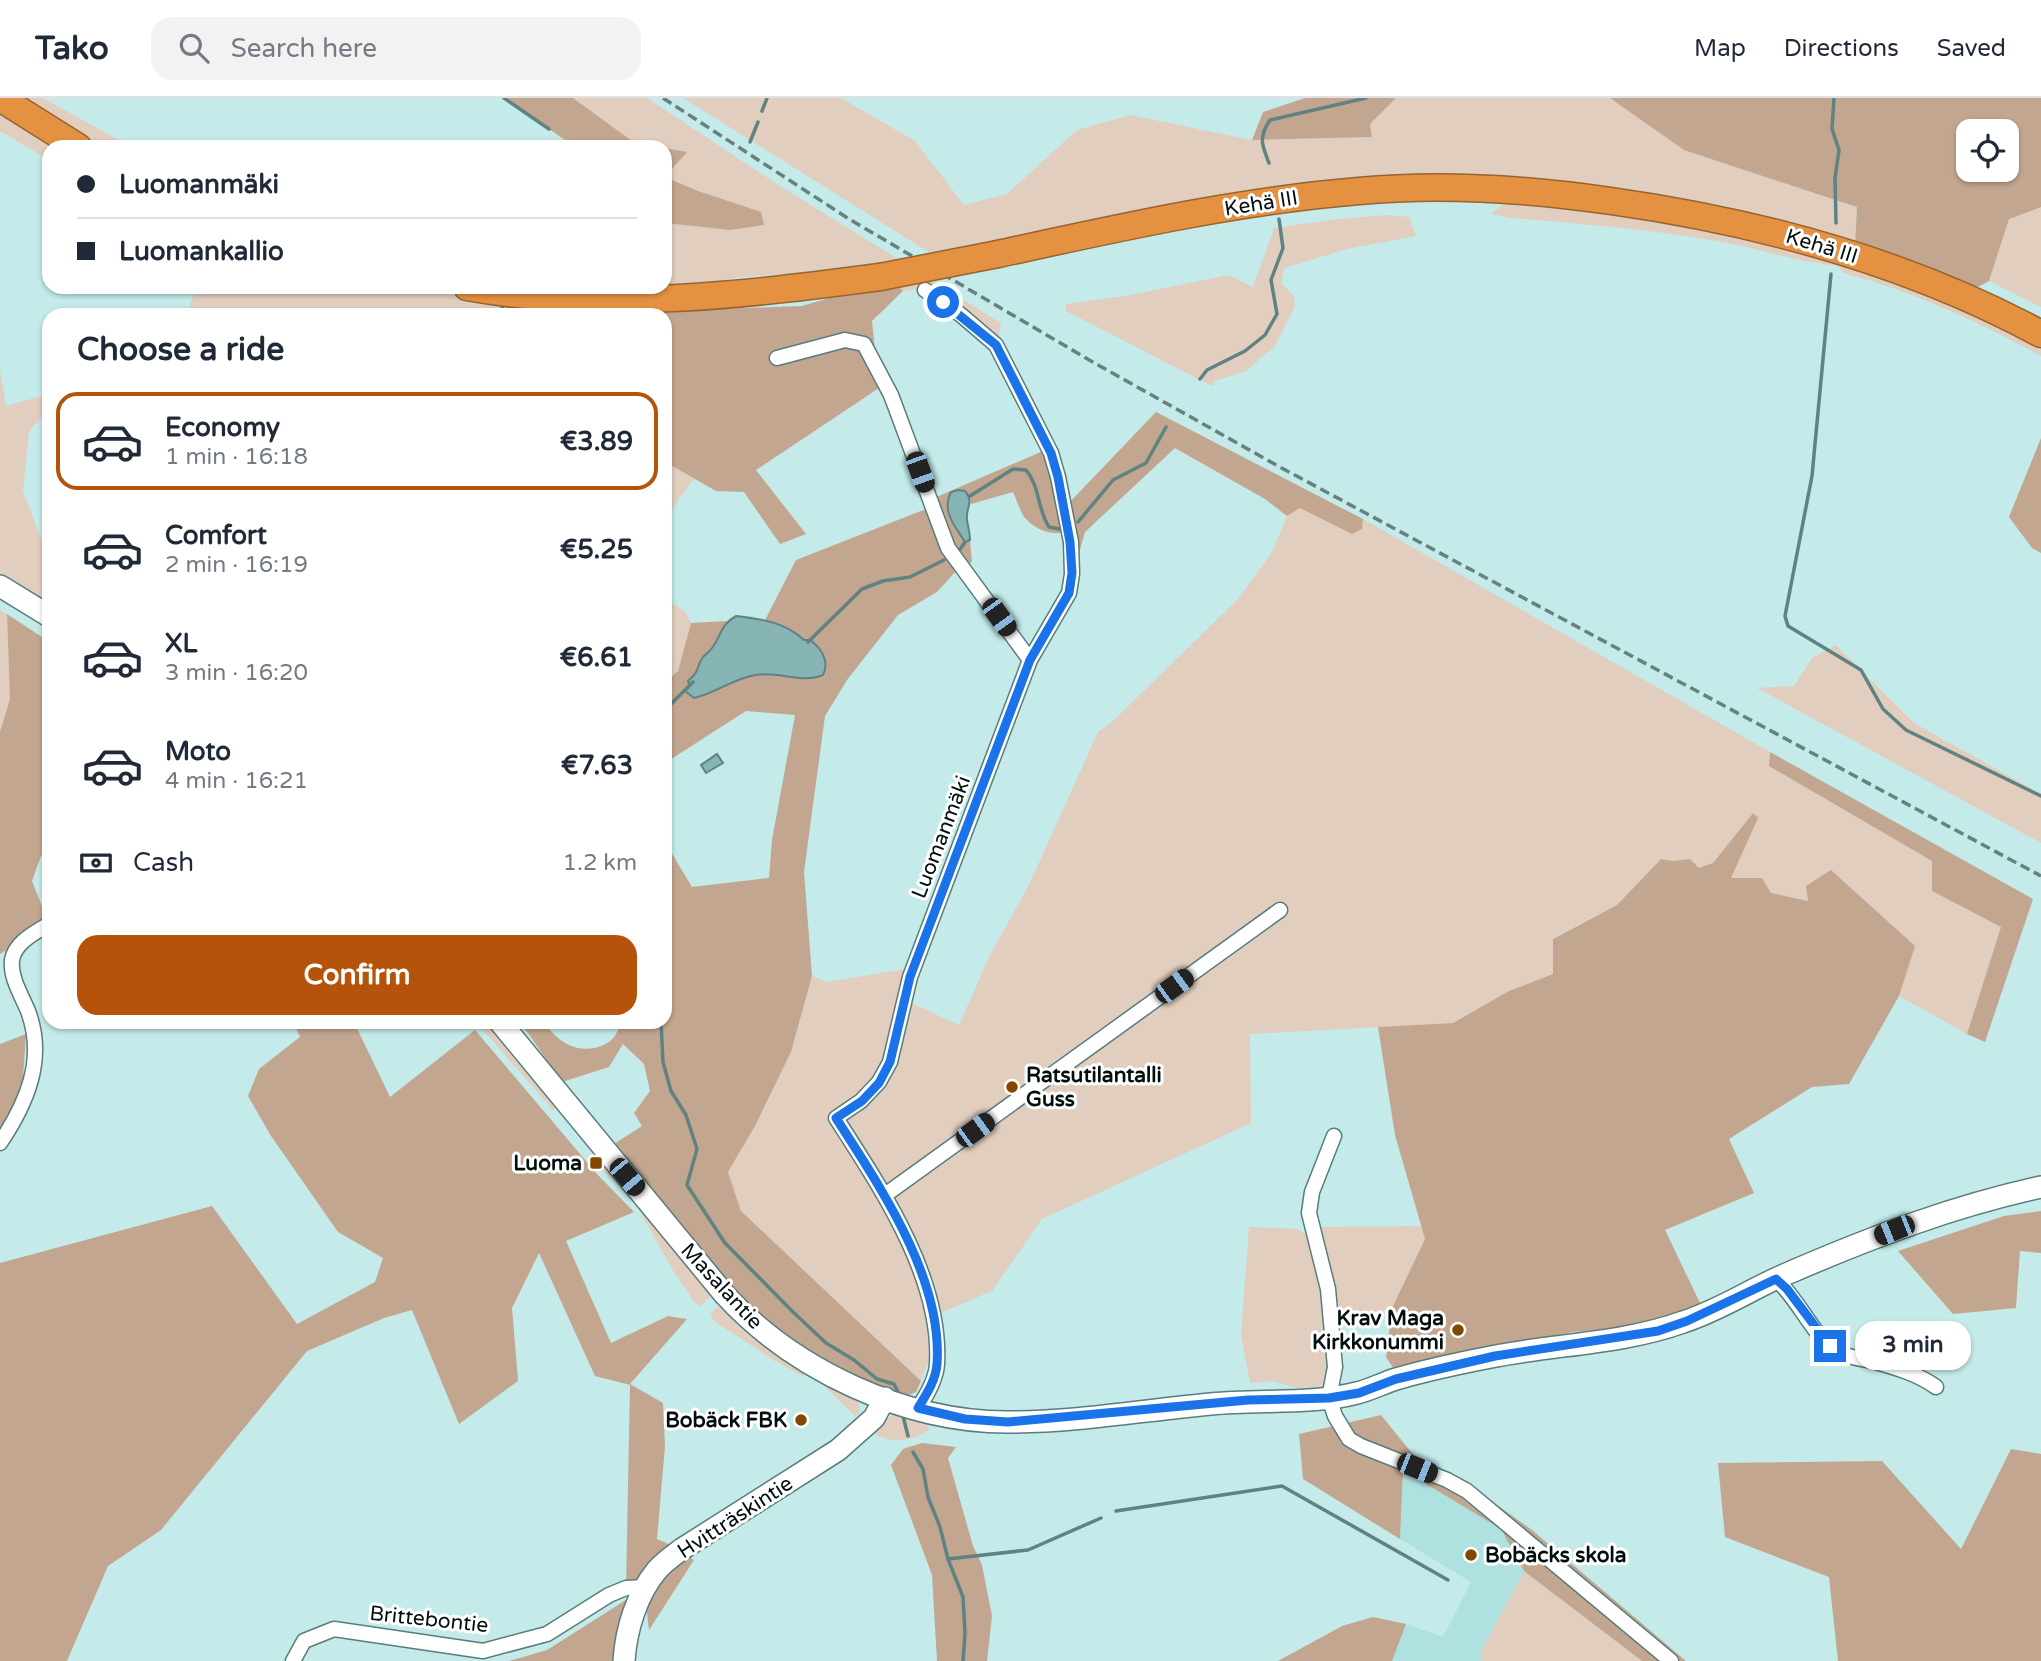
<!DOCTYPE html>
<html lang="en">
<head>
<meta charset="utf-8">
<style>
	:root { --surface:#fff; --page:#f2f2f3; --text:#1f2937; --muted:#747a83; --line:#e0e1e3; --accent:#b45309 }
	body { margin:0; font-family:"Varela Round",sans-serif; background:var(--page); color:var(--text); height:100vh; display:flex; flex-direction:column; font-size:26px; white-space:nowrap }
	* { box-sizing:border-box; margin:0 }
	p { font-size:23px; color:var(--muted) }
	.icon { flex:none; width:38px; height:38px; fill:none; stroke:currentColor; stroke-width:2; stroke-linecap:round; stroke-linejoin:round }
	.map { position:relative; flex:1; overflow:hidden }
	.drawer { position:absolute; left:42px; top:210px; width:630px; height:721px; display:flex; flex-direction:column; background:var(--surface); border-radius:21px; box-shadow:0 2px 5px #0004 }
	.drawer>* { flex:none }
	.guide { position:absolute; left:42px; top:42px; width:630px; height:154px; border-radius:21px; box-shadow:0 2px 5px #0004; display:grid; align-content:center; height:154px; padding:0 35px; background:var(--surface) }
	.fabs { position:absolute; left:1956px; top:21px; display:grid; gap:14px }
	.fabs a { display:grid; place-items:center; width:63px; height:63px; border-radius:14px; background:var(--surface); box-shadow:0 2px 5px #0004; font-size:35px }
	.end { position:absolute; width:32px; height:32px; margin:-16px; border:9px solid #1a73e8; background:#fff; box-shadow:0 0 0 4px #fff }
	.from { border-radius:50% }
	.bubble { position:absolute; height:49px; border-radius:21px; background:var(--surface); box-shadow:0 2px 5px #0004; font-size:23px; font-weight:700; line-height:49px; text-align:center }
	.car { position:absolute; width:21px; height:42px; margin:-21px -10px; border-radius:9px; box-shadow:0 0 5px 2px #0007; background:linear-gradient(#222 24%,#8ab4d8 0 40%,#222 0 76%,#8ab4d8 0 86%,#222 0) }
	.guide b { display:flex; align-items:center; gap:24px; height:66px; font-size:26px }
	.guide b+b { border-top:2px solid var(--line) }
	.guide i { width:18px; height:18px; background:var(--text) }
	ul { padding:0; list-style:none }
	li { display:flex; align-items:center; gap:21px; height:98px; margin:0 14px 10px; padding:0 21px; border:4px solid transparent; border-radius:21px }
	li div { flex:1 }
	li b { display:block; font-size:26px }
	li em { font-style:normal; font-weight:700 }
	li.selected { border-color:var(--accent) }
	li>.icon { width:63px; height:63px; stroke-width:1.5 }
	h2 { padding:0 35px; font-size:32px; line-height:84px }
	.pay { display:flex; align-items:center; gap:18px; height:77px; padding:0 35px; font-size:26px }
	.pay p { margin-inline-start:auto }
	.button { display:flex; gap:14px; margin-top:auto; padding:14px 35px }
	.button a { flex:1; height:80px; border-radius:21px; background:var(--accent); color:#fff; font-size:28px; font-weight:700; line-height:80px; text-align:center }
	header { display:flex; align-items:center; gap:42px; box-sizing:border-box; height:98px; padding:0 35px; background:var(--surface); border-bottom:2px solid var(--line) }
	header strong { font-size:33px }
	nav { display:flex; gap:38px; margin-inline-start:auto; font-size:24px }
	.search { width:490px; height:63px; background:var(--page); display:flex; align-items:center; gap:18px; box-sizing:border-box; padding:0 24px; border-radius:21px; color:var(--muted); font-size:26px }
	.map>svg:first-child { display:block }
	.built { fill:#b0e1e1 }
	.green { fill:#e1cebf; fill-rule:evenodd }
	.forest { fill:#c3a68f; fill-rule:evenodd }
	.water { fill:#87b4b4; stroke:#5f8282; stroke-width:2 }
	.lines { fill:none; stroke-linecap:round; stroke-linejoin:round }
	.stream { stroke:#5f8282; stroke-width:3.5 }
	.street-casing { stroke:#597c7c; stroke-width:17 }
	.secondary-casing { stroke:#597c7c; stroke-width:24 }
	.highway-casing { stroke:#966430; stroke-width:29 }
	.street { stroke:#fff; stroke-width:14 }
	.secondary { stroke:#fff; stroke-width:21 }
	.highway { stroke:#e59142; stroke-width:26 }
	.rail { stroke:#678181; stroke-width:3.5; stroke-dasharray:10 5; stroke-linecap:butt }
	.highway-bridge-casing { stroke:#966430; stroke-width:29; stroke-linecap:butt }
	.highway-bridge { stroke:#e59142; stroke-width:26 }
	.route { stroke:#1a73e8; stroke-width:9 }
	.poi-dot { fill:#834800; stroke:#fff; stroke-width:2.5 }
	.labels { text-anchor:middle; stroke-width:6; stroke-linejoin:round; paint-order:stroke }
	.street-label { font-size:21px; fill:#030f0f; stroke:#fff }
	.poi-label { font-size:21px; font-weight:bold; fill:#030f0f; stroke:#fff; text-anchor:end }
</style>
</head>
<body>
<header>
<strong>Tako</strong>
<div class="search"><svg class="icon" aria-label="search" viewBox="0 0 24 24"><circle cx="10" cy="10" r="6"/><path d="M15 15l6 6"/></svg>Search here</div>
<nav><a>Map</a><a>Directions</a><a>Saved</a></nav>
</header>
<div class="map">
<svg width="2041" height="1563" viewBox="0 0 2041 1563">
	<rect width="100%" height="100%" fill="#c4eaea"/>
	<path class="built" d="M1403 1371 1502 1431 1524 1473 1642 1563H1392L1406 1526 1443 1539 1471 1484 1400 1441Z"/>
	<path class="green" d="M17 0H43L131 49H97Z
		M573 0H647L777 86 1001 225 998 240 928 189 903 193 878 168 812 179 782 177 740 179 689 191 665 189V125L730 132 698 93 665 79 686 54 632 43Z
		M683 0H841L915 43 964 107 1007 96 1077 32 1130 17 1252 42 1372 39 1370 26 1396 0H2041V94L1857 109 1855 146 1524 81 935 158ZM1969 33H2007V72H1969Z
		M0 11 55 49H49V62L0 33Z
		M1505 105 1564 106 1619 112 1802 151 1940 199 2041 248V258C1978 224 1913 193 1843 175L1838 168C1797 164 1758 150 1717 143 1648 131 1582 126 1512 120L1491 116Z
		M2041 109V209L1989 183 2009 120Z
		M1388 117 1409 119 1416 138 1347 151 1284 170 1281 185 1294 198 1295 208 1275 248 1246 273 1215 283 1212 288 1066 213V206L1131 197 1228 177 1253 189 1274 130 1338 121Z
		M196 189H405L509 206 502 217H187Z
		M0 272 6 308 49 296V312L29 333 23 393 49 461V508L0 477Z
		M665 364 694 381 665 421Z
		M1300 409 1352 436 1362 431 1363 421 1770 654 1769 668 1932 763V793L2001 829 1967 936 1899 898 1915 847 1808 803 1771 795 1762 780H1730L1757 721 1752 716 1713 766 1699 770 1690 761 1673 763 1661 761 1617 807 1553 840V876L1509 893 1453 925 1250 936 1251 1025 1042 1121 992 1193 926 1221 929 1261 921 1283 741 1113 728 1074 755 1028 791 954 812 878 827 884 911 870 920 875 909 904 959 927 990 857 1029 787 1098 634 1112 624 1238 501 1272 454 1287 418Z
		M665 501 685 513 691 525 678 573 665 584Z
		M0 512 7 516 10 601 0 634Z
		M1836 547 1914 625 2041 696V745L1757 590 1794 588 1812 560Z
		M488 924 492 925 557 1008 555 1011 553 1012 483 932V927Z
		M601 1066 619 1079 710 1194V1199L701 1208 695 1205 672 1171 637 1108 600 1069Z
		M1421 1128 1425 1141 1392 1210 1336 1223 1316 1129Z
		M1249 1129 1298 1131 1308 1138C1319 1186 1335 1240 1327 1289L1297 1290 1271 1283 1250 1285 1241 1237Z
		M717 1209H724L806 1273 803 1278 775 1263 714 1223 710 1216Z
		M830 1287C845 1293 863 1298 859 1317L855 1318 827 1291Z
		M896 1315 928 1322 929 1332C911 1344 892 1346 873 1335V1331Z
		M1524 1473 1642 1563H1482L1480 1555Z"/>
	<path class="forest" d="M504 0H573L632 43 661 49H575Z
		M1305 0H1396L1370 26 1372 39 1252 42 1263 14Z
		M1610 0H2041V109L2009 121 1989 183 1974 191 1855 146 1857 109 1684 52ZM1969 33H2007V72H1969Z
		M665 50 687 54 665 79 698 93 761 114 764 127 730 132 665 125Z
		M897 187 903 193 872 223 879 290 756 372 806 436 780 446 744 394 716 393 665 364V217H502L509 206 659 213 802 208 843 196Z
		M1156 314 1363 421 1362 431 1352 436 1300 410 1287 418 1265 401 1175 350 1085 434 1077 462 1067 407Z
		M2041 340V455L2032 450 2009 419Z
		M1043 353 1053 380 1063 434C1051 438 1035 431 1026 421 1020 415 1017 402 1013 394L971 406 970 398 965 393 966 444 970 442 972 464 956 473 937 494 898 517 847 582 825 618 804 774 812 878 791 954 755 1028 728 1074 741 1113 921 1283 916 1294 904 1299 864 1286 757 1221 611 1048 642 1028 634 1015 650 993 644 966 623 946 609 969 562 984 528 935 518 924H544C556 942 573 954 595 950 602 948 610 945 614 939 617 936 619 929 621 924H665V744L692 789 769 780 772 742 795 617 746 613 665 665V584L678 573 691 525 727 523 736 518 765 522 796 462 926 411 934 400Z
		M7 516 45 541 49 562V753L41 758 32 783 49 826 0 856V634L10 601Z
		M1770 654 2033 801 1985 944 1967 936 2001 829 1932 793V763L1769 668Z
		M1753 715 1758 720 1731 780H1762L1771 795 1808 803 1806 788 1831 772 1915 848 1899 898 1849 986 1812 989 1729 1041 1754 1095 1665 1132 1701 1207 1626 1229 1573 1234 1460 1257 1396 1274 1386 1259 1392 1210 1425 1141 1395 1037 1378 929 1453 925 1509 893 1553 876V841L1617 807 1661 761 1673 763 1690 761 1699 770 1713 765Z
		M293 924H354L390 999 475 932 597 1076 634 1114 566 1143 611 1245 668 1218 687 1221 630 1286 663 1305 665 1348 657 1441 673 1448 694 1462 649 1532 644 1490H626L630 1287 595 1278 539 1155 512 1210 518 1283 459 1326 412 1212 384 1220 307 1253 161 1432 108 1468 67 1563H0V1165L212 1108 297 1226 375 1184 383 1160 338 1134 271 1038 248 998 259 971 300 939Z
		M26 936 22 995 0 1035V946Z
		M2041 1113V1155L2020 1153 2016 1210 1953 1216 1898 1153 2004 1118Z
		M1381 1317 1415 1359 1468 1386 1532 1432 1686 1563H1642L1524 1473 1501 1431 1403 1372 1400 1441 1303 1381 1299 1336Z
		M922 1345 956 1349 948 1360 973 1448 982 1467 992 1518 987 1563H937L932 1477 891 1367 903 1351Z
		M2011 1351 2041 1356V1563H1838L1829 1479 1725 1439 1718 1365 1882 1363 1961 1451Z
		M629 1500 618 1563H509L547 1552Z
		M1373 1519 1406 1526 1392 1563H1278L1342 1528Z"/>
	<path class="water" d="M958 392 965 393C975 405 965 410 967 422 968 429 970 434 970 442L965 444C955 428 941 413 951 394Z
		M736 518C761 521 785 524 804 542H810C821 550 830 563 823 577 801 586 779 573 756 577 734 580 716 595 694 600L685 593 690 588 688 583C701 572 696 568 703 559 706 556 709 554 712 550 721 538 721 526 736 518Z
		M717 656 723 665 706 675 701 667Z"/>
	<g class="lines">
		<path class="stream" d="M504 0 549 31
			M1834 0 1832 31 1839 52 1835 80 1836 125
			M762 13 767 0
			M750 44 758 24
			M1269 65C1262 47 1258 40 1270 22L1366 0
			M1831 176 1812 378 1785 518 1788 528 1861 572 1883 611 1906 632 2041 698
			M501 217 503 205
			M1200 281 1207 272 1245 253 1265 237 1277 216 1271 182 1283 150 1279 121
			M970 398 1013 371 1026 372C1040 388 1037 411 1049 429L1059 431
			M1078 424 1113 382 1146 365 1166 329
			M959 453 965 444
			M808 544 862 491 883 483 910 479 944 462
			M665 612 693 584
			M661 924 663 964 671 993 686 1017 697 1051 687 1087 725 1145 793 1214 826 1245 854 1262 877 1281 894 1286 899 1296
			M903 1318 908 1338
			M913 1354 923 1371 928 1399 940 1429 948 1461 963 1499 965 1535 963 1563
			M1116 1413 1282 1388 1448 1482
			M948 1461 1028 1452 1101 1420"/>
		<g class="street-casing">
			<path id="street" d="M777 260 845 242 864 246 891 297 948 450 1030 562
				M1334 1038 1312 1094 1309 1115 1328 1191 1335 1269 1329 1300 1335 1318 1349 1341 1361 1348 1447 1382 1467 1393 1671 1563
				M0 1045C27 1005 46 961 28 913 22 898 10 880 12 862 15 844 35 835 49 826
				M885 1097 1280 812
				M1776 1181C1797 1200 1811 1232 1830 1249 1844 1260 1860 1260 1876 1264 1897 1270 1918 1276 1936 1289
				M918 1310C927 1297 936 1282 937 1266 942 1180 881 1090 836 1020L861 1003 879 984 890 964 910 879 1030 562 1069 495 1072 476 1071 444 1058 379 1051 355 996 247 961 217 925 192
				M293 1563 304 1543 334 1531 483 1553 547 1536 609 1497 626 1490 644 1489"/>
		</g>
		<g class="secondary-casing">
			<path id="secondary" d="M0 488 49 518
				M500 924 725 1197C794 1272 906 1325 1010 1324 1077 1324 1145 1312 1211 1306 1259 1301 1310 1307 1357 1295 1370 1292 1383 1285 1396 1281 1427 1272 1460 1265 1491 1259 1555 1246 1622 1246 1683 1224 1721 1212 1754 1189 1791 1174 1872 1139 1954 1108 2041 1089
				M624 1563C626 1531 637 1496 657 1472 664 1464 674 1457 682 1451L838 1352 874 1320 885 1300"/>
		</g>
		<g class="highway-casing">
			<path id="highway" d="M0 0 78 49
				M998 156C1118 130 1237 103 1359 93 1443 85 1528 91 1611 103 1760 124 1908 164 2041 236
				M467 189C605 214 743 197 880 179"/>
		</g>
		<use href="#street" class="street"/>
		<use href="#secondary" class="secondary"/>
		<use href="#highway" class="highway"/>
		<path class="rail" d="M663 0 849 121 1091 263 1278 368 2041 778"/>
		<g class="highway-bridge-casing">
			<path id="highway-bridge" d="M880 179 998 156"/>
		</g>
		<use href="#highway-bridge" class="highway-bridge"/>
	</g>
	<g class="lines">
		<path class="route" d="M943 204 996 247 1051 355 1058 379 1070 444 1072 475 1069 495 1030 562 910 879 890 964 879 985 862 1003 836 1020C880 1089 943 1180 937 1266 936 1282 926 1297 918 1310L965 1321 1008 1324 1248 1302 1329 1300 1359 1295 1396 1281 1495 1258 1658 1233 1687 1223 1776 1181 1787 1191 1830 1248"/>
	</g>
	<g class="poi-dot">
		<circle cx="1012" cy="989" r="7"/>
		<rect x="589" y="1058" width="14" height="14" rx="3.5"/>
		<circle cx="1458" cy="1232" r="7"/>
		<circle cx="801" cy="1322" r="7"/>
		<circle cx="1471" cy="1457" r="7"/>
	</g>
	<g class="labels">
		<g class="street-label">
			<text transform="translate(1261 105) rotate(-9)" y="7">Kehä III</text>
			<text transform="translate(1822 148) rotate(17)" y="7">Kehä III</text>
			<text transform="translate(941 739) rotate(-69)" y="7">Luomanmäki</text>
			<text transform="translate(722 1188) rotate(47)" y="7">Masalantie</text>
			<text transform="translate(735 1419) rotate(-33)" y="7">Hvitträskintie</text>
			<text transform="translate(429 1521) rotate(6)" y="7">Brittebontie</text>
		</g>
		<g class="poi-label">
			<text x="1026" y="984" text-anchor="start">Ratsutilantalli<tspan x="1026" dy="24">Guss</tspan></text>
			<text x="582" y="1072">Luoma</text>
			<text x="1444" y="1227">Krav Maga<tspan x="1444" dy="24">Kirkkonummi</tspan></text>
			<text x="787" y="1329">Bobäck FBK</text>
			<text x="1485" y="1464" text-anchor="start">Bobäcks skola</text>
		</g>
	</g>
</svg>
<div class="fabs">
<a><svg class="icon" aria-label="locate" viewBox="0 0 24 24"><circle cx="12" cy="12" r="6"/><path d="M12 2v4M12 18v4M2 12h4M18 12h4"/></svg></a>
</div>
<i class="end from" style="left:943px;top:204px"></i>
<i class="end" style="left:1830px;top:1248px"></i>
<div class="bubble" style="left:1855px;top:1223px;width:116px">3 min</div>
<i class="car" style="left:920px;top:374px;rotate:160deg"></i>
<i class="car" style="left:999px;top:519px;rotate:144deg"></i>
<i class="car" style="left:1174px;top:888px;rotate:54deg"></i>
<i class="car" style="left:975px;top:1032px;rotate:54deg"></i>
<i class="car" style="left:627px;top:1079px;rotate:140deg"></i>
<i class="car" style="left:1894px;top:1132px;rotate:248deg"></i>
<i class="car" style="left:1417px;top:1370px;rotate:112deg"></i>
<div class="guide">
<b><i class="from"></i>Luomanmäki</b>
<b><i></i>Luomankallio</b>
</div>
<section class="drawer">
<h2>Choose a ride</h2>
<ul>
<li class="selected"><svg class="icon" aria-label="car" viewBox="0 0 24 24"><path d="M5 17H2v-5l4-1 3-4h7l3 4 3 1v5h-3M9 17h6M6 11h13"/><circle cx="7" cy="17" r="2"/><circle cx="17" cy="17" r="2"/></svg><div><b>Economy</b><p>1 min · 16:18</p></div><em>€3.89</em></li>
<li><svg class="icon" aria-label="car" viewBox="0 0 24 24"><path d="M5 17H2v-5l4-1 3-4h7l3 4 3 1v5h-3M9 17h6M6 11h13"/><circle cx="7" cy="17" r="2"/><circle cx="17" cy="17" r="2"/></svg><div><b>Comfort</b><p>2 min · 16:19</p></div><em>€5.25</em></li>
<li><svg class="icon" aria-label="car" viewBox="0 0 24 24"><path d="M5 17H2v-5l4-1 3-4h7l3 4 3 1v5h-3M9 17h6M6 11h13"/><circle cx="7" cy="17" r="2"/><circle cx="17" cy="17" r="2"/></svg><div><b>XL</b><p>3 min · 16:20</p></div><em>€6.61</em></li>
<li><svg class="icon" aria-label="car" viewBox="0 0 24 24"><path d="M5 17H2v-5l4-1 3-4h7l3 4 3 1v5h-3M9 17h6M6 11h13"/><circle cx="7" cy="17" r="2"/><circle cx="17" cy="17" r="2"/></svg><div><b>Moto</b><p>4 min · 16:21</p></div><em>€7.63</em></li>
</ul>
<div class="pay"><svg class="icon" aria-label="cash" viewBox="0 0 24 24"><path d="M3 7h18v10H3z"/><circle cx="12" cy="12" r="2"/></svg>Cash<p>1.2 km</p></div>
<div class="button"><a>Confirm</a></div>
</section>
</div>
</body>
</html>
